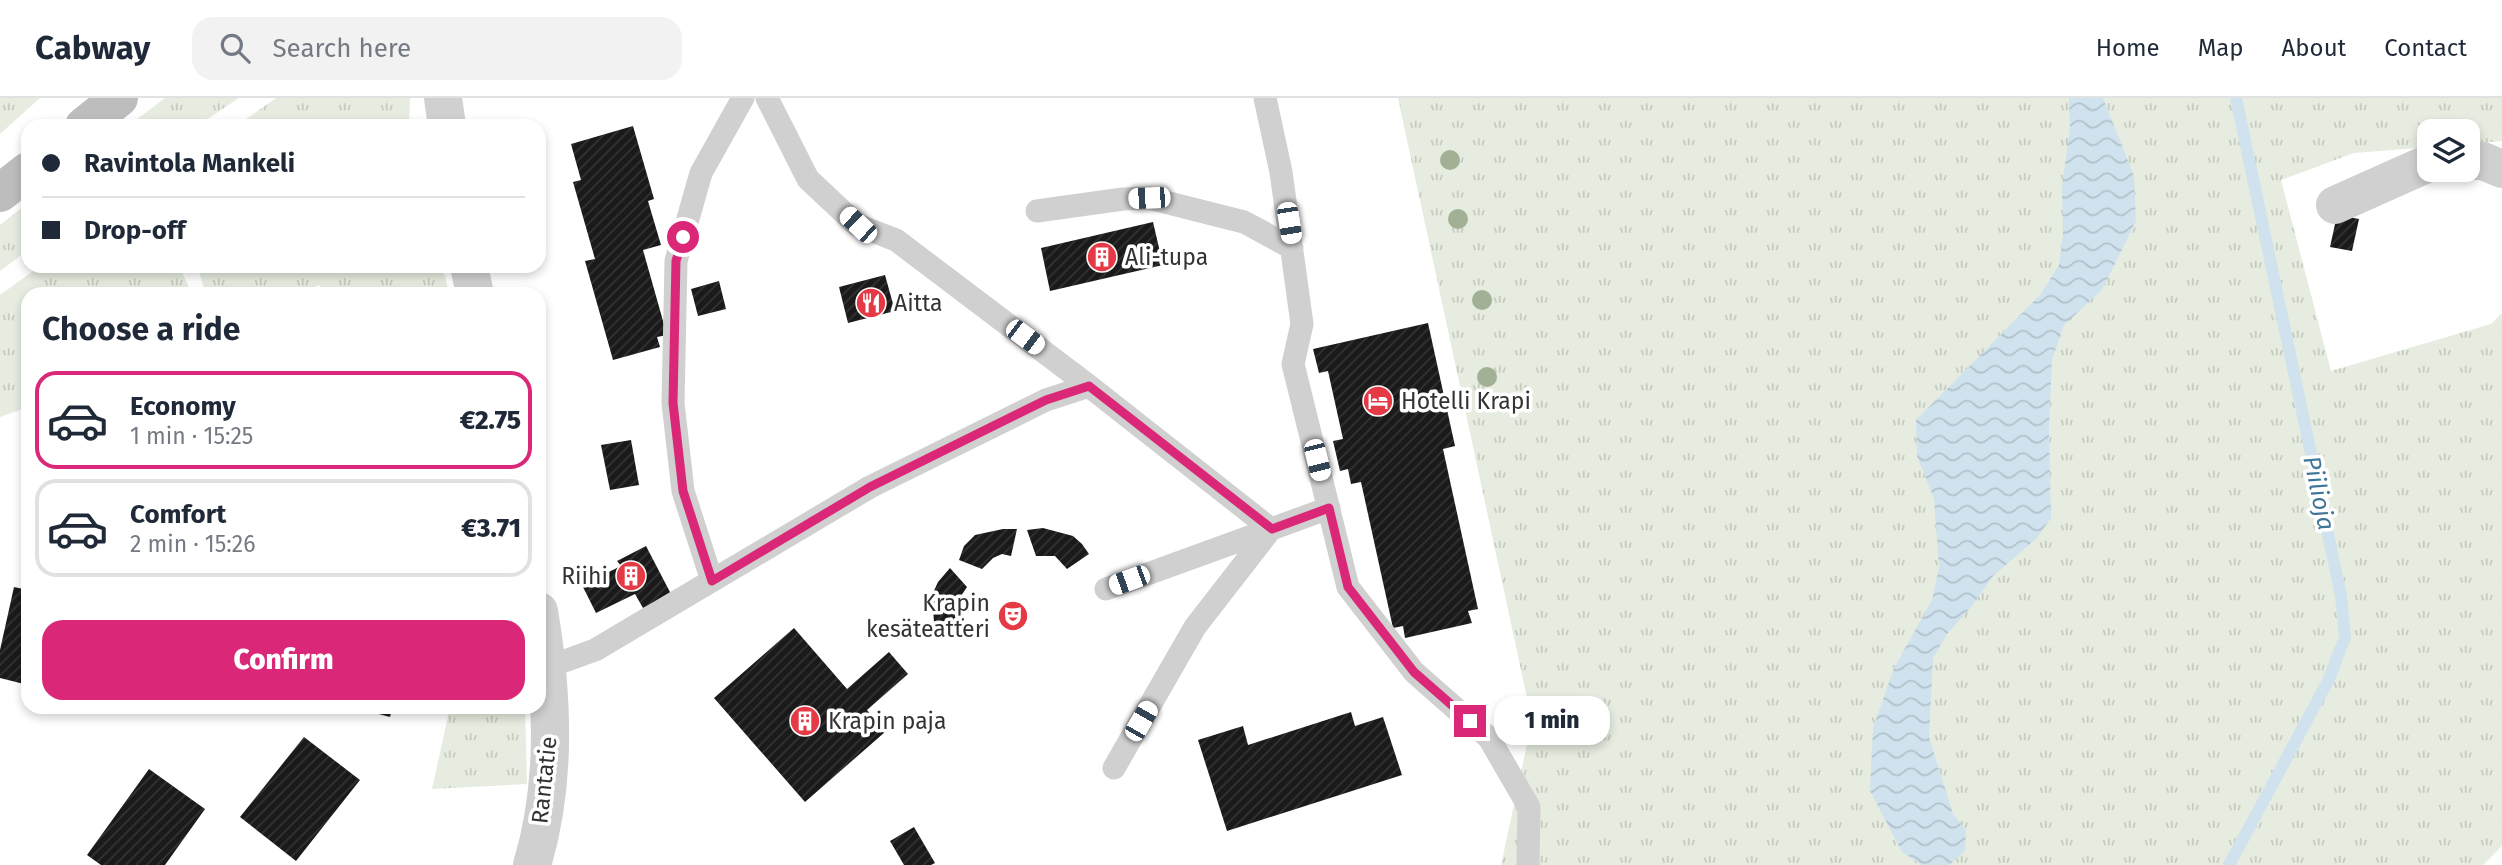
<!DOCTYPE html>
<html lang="en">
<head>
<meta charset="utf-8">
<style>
	:root { --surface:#fff; --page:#f2f2f3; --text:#1f2937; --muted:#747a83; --line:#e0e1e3; --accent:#db2777 }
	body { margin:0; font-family:"Fira Sans",sans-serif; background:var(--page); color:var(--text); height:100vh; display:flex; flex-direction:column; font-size:26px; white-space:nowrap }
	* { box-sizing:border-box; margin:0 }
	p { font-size:23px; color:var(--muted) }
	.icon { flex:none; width:38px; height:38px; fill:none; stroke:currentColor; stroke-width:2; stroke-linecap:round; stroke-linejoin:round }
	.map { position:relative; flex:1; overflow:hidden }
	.drawer { position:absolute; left:21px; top:189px; width:525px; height:427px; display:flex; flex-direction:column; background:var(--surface); border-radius:21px; box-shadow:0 4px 10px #0003 }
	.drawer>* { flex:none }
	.top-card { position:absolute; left:21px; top:21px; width:525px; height:154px; border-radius:21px; box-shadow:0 4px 10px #0003; display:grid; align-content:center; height:154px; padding:0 21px; background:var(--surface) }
	.tools { position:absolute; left:2417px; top:21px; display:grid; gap:14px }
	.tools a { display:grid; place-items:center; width:63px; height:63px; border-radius:14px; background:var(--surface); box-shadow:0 4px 10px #0003; font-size:35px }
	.end { position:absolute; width:32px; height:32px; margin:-16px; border:9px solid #db2777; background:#fff; box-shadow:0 0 0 4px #fff }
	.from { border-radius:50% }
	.bubble { position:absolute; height:49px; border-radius:21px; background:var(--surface); box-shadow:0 4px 10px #0003; font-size:23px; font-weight:800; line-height:49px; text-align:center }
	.car { position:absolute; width:21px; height:42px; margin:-21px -10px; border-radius:9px; box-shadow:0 0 5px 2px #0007; background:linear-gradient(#fff 24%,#345 0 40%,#fff 0 76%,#345 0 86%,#fff 0) }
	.top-card b { display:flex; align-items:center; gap:24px; height:66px; font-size:26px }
	.top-card b+b { border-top:2px solid var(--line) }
	.top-card i { width:18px; height:18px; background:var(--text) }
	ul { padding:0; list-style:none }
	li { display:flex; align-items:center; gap:21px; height:98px; margin:0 14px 10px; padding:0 7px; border:4px solid var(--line); border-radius:21px }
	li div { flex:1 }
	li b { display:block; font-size:26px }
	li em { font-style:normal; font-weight:800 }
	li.active { border-color:var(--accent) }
	li>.icon { width:63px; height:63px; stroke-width:1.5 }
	h2 { padding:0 21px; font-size:32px; line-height:84px }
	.cta { display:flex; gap:14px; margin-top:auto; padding:14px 21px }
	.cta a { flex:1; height:80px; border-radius:21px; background:var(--accent); color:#fff; font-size:28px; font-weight:800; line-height:80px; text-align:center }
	header { display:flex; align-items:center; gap:42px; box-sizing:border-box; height:98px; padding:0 35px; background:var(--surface); border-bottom:2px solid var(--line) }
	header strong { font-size:33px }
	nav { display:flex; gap:38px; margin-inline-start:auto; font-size:24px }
	.search { width:490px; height:63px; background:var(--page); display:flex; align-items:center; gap:18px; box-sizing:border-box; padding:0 24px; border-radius:21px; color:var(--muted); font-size:26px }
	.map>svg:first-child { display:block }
	.grass { fill:url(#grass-tufts) }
	.water { fill:url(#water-waves) }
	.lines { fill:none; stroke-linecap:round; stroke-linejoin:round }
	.stream { stroke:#cfe2ee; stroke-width:12 }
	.building { fill:url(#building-hatch) }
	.service { stroke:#d0d0d0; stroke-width:23 }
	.minor { stroke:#d0d0d0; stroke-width:38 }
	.tertiary { stroke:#d0d0d0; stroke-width:38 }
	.secondary { stroke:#bdbdbd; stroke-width:38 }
	.tree { fill:#a2b095 }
	.route { stroke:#db2777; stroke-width:9 }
	.labels { text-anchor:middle; stroke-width:7; stroke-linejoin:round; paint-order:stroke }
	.poi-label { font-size:23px; fill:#333; stroke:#fff; text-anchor:start }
	.street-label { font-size:23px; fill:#333; stroke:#fff }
	.water-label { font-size:24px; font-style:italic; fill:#3f7597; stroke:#fff }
</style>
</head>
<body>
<header>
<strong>Cabway</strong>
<div class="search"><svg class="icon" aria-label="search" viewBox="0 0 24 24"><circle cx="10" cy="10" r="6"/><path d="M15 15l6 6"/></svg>Search here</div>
<nav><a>Home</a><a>Map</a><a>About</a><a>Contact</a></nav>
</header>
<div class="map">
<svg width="2502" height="767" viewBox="0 0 2502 767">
	<defs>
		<pattern id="grass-tufts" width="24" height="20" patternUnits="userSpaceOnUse" patternTransform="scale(1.75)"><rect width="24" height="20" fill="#e6ecdf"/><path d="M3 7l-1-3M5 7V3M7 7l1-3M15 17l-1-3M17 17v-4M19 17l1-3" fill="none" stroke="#c6cbc0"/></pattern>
		<pattern id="water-waves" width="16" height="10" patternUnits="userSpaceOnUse" patternTransform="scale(1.75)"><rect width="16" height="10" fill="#cfe2ee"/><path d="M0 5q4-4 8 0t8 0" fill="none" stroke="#b2c2cd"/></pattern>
		<pattern id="building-hatch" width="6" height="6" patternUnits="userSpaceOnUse" patternTransform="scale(1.75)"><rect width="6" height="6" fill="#1a1a1a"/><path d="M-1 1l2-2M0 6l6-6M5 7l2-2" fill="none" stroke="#333"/></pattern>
	</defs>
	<rect width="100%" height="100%" fill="#fff"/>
	<path class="grass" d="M0 0H40L0 36Z
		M165 0H239L197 28H128Z
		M276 0H410L409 28H236Z
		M1398 0H2502V43L2468 46V33H2429V49L2354 55 2281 82 2331 273 2491 226 2502 215V748L2483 767H1501L1532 623Z
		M28 105V152L0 173V127Z
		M40 168H179L188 187 189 196H28V309L0 319V197Z
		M197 168H439L445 178 449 196H326L319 187 298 196H206Z
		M450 609H525L527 686 432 691Z"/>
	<path class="water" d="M2069 0H2103L2134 78 2136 123 2102 192 2064 227 2052 262 2049 328 2051 420 2037 440 1993 478 1972 508 1947 536 1933 560 1929 639 1953 716 1966 732 1965 753 1949 767H1922L1902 754 1870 693 1873 630 1894 570 1932 502 1939 469 1934 401 1917 358 1916 322 2040 197 2059 167 2063 136 2062 89 2070 29Z"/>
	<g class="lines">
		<path class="stream" d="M2229 767 2329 581 2345 539 2341 498 2236 0"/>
	</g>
	<path class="building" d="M633 28 654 101 648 103 661 147 643 152 667 237 657 239 660 249 613 262 585 163 595 161 573 84 581 82 571 46Z
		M2337 117 2359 121 2352 153 2330 149Z
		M1153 124 1163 167 1050 193 1041 150Z
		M885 177 895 213 848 225 839 189Z
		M719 183 726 211 698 218 691 191Z
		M1428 225 1455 348 1443 351 1478 511 1468 513 1472 525 1405 540 1403 528 1393 530 1361 384 1351 386 1348 371 1340 373 1333 343 1343 341 1328 273 1319 275 1313 251Z
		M631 342 639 387 610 392 601 347Z
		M1043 430 1073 438 1082 446 1089 456 1067 471 1055 458H1036L1027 432Z
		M1003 431H1017L1011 458 1002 456 993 460 982 471 959 462 964 448 975 437Z
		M646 448 671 496 643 510 635 496 596 515 582 487 621 468 617 463Z
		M950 470 967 489 961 498 960 509 964 522 940 537 934 524 932 497 938 484Z
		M14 489 28 492V587L0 580V552Z
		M794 530 847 591 889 554 908 576 867 612 885 634 805 704 714 600Z
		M210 609H239L238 616Z
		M352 609H393L390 619Z
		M1351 614 1355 628 1383 619 1402 677 1227 733 1198 642 1243 628 1248 647Z
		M304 639 360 682 296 763 240 719Z
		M149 671 205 711 165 767H101L87 757Z
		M914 729 935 765 931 767H904L890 743Z"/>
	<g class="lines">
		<path class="service" d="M767 0 808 81 857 127 896 142 1089 288 1271 431 1195 529 1114 670
			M1265 0 1281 74 1302 226 1293 266 1348 489 1414 574 1489 640 1529 709 1528 767
			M1037 113 1123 101 1149 100 1244 124 1292 150
			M712 483 683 393 673 305 676 163 701 75 743 0
			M1106 491 1329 410
			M548 569 595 552 870 389 1046 302 1089 288"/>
		<path class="minor" d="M2468 63H2483L2502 71
			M2335 107 2429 65"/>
		<path class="tertiary" d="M443 0 447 28
			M469 168 475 196
			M532 767C557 685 553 597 539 513"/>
		<path class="secondary" d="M84 28 119 0
			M0 95 28 73"/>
	</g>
	<g class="tree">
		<circle cx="1450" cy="62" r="10"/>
		<circle cx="1458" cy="121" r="10"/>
		<circle cx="1482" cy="202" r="10"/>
		<circle cx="1487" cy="279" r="10"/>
	</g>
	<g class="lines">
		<path class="route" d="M683 139 676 163 673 305 683 393 712 483 870 389 1046 302 1089 288 1272 431 1329 410 1348 489 1414 574 1470 623"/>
	</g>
	<defs>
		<g id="building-disc" transform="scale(1.575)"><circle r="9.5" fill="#e63946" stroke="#fff"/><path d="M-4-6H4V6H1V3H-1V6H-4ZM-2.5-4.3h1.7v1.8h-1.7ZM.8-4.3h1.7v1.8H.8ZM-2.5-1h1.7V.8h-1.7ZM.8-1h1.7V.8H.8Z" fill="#fff"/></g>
		<g id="restaurant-disc" transform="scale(1.575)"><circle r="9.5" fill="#e63946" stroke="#fff"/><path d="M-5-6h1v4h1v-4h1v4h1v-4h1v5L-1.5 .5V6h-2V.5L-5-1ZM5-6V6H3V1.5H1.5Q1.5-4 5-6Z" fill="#fff"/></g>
		<g id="hotel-disc" transform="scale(1.575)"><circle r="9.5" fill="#e63946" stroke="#fff"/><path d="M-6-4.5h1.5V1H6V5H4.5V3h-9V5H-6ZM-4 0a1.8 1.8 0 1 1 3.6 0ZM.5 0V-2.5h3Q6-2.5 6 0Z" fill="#fff"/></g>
		<g id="theatre-disc" transform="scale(1.575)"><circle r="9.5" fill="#e63946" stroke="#fff"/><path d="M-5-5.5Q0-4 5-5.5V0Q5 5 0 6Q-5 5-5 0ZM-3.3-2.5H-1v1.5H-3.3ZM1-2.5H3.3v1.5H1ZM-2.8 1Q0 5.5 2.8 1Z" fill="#fff"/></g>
	</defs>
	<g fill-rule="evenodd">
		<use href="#building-disc" x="1102" y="159"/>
		<use href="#restaurant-disc" x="871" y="205"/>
		<use href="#hotel-disc" x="1378" y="303"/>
		<use href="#building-disc" x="631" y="478"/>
		<use href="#theatre-disc" x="1013" y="518"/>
		<use href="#building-disc" x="805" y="623"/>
	</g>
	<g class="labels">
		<g class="poi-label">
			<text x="1125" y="167">Ali-tupa</text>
			<text x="894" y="213">Aitta</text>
			<text x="1401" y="311">Hotelli Krapi</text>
			<text x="608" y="486" text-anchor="end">Riihi</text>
			<text x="990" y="513" text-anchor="end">Krapin<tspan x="990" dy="26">kesäteatteri</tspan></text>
			<text x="828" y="631">Krapin paja</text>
		</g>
		<g class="street-label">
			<text transform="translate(544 682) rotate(-84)" y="8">Rantatie</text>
		</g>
		<g class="water-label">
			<text transform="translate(2319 395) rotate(78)" y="8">Piilioja</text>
		</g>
	</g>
</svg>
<div class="tools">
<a><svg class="icon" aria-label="layers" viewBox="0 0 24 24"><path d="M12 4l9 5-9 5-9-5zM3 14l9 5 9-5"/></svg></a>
</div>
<i class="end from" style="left:683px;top:139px"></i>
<i class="end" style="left:1470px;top:623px"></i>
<div class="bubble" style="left:1494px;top:598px;width:116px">1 min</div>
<i class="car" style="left:1149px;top:100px;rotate:268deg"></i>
<i class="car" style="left:1289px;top:125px;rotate:171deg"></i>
<i class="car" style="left:858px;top:127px;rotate:313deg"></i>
<i class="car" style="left:1025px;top:239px;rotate:127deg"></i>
<i class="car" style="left:1317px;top:362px;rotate:166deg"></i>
<i class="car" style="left:1129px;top:482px;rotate:250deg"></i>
<i class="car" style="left:1141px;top:623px;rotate:30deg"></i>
<div class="top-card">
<b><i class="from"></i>Ravintola Mankeli</b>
<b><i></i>Drop-off</b>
</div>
<section class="drawer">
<h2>Choose a ride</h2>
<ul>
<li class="active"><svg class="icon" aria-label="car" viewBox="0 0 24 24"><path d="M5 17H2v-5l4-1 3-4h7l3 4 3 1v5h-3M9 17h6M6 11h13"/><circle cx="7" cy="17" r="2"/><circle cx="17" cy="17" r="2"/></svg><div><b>Economy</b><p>1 min · 15:25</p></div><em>€2.75</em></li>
<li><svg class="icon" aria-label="car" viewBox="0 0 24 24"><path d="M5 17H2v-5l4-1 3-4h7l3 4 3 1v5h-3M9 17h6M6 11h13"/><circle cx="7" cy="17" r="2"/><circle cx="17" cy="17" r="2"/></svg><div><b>Comfort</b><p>2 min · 15:26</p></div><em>€3.71</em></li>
</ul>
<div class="cta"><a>Confirm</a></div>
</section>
</div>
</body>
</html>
